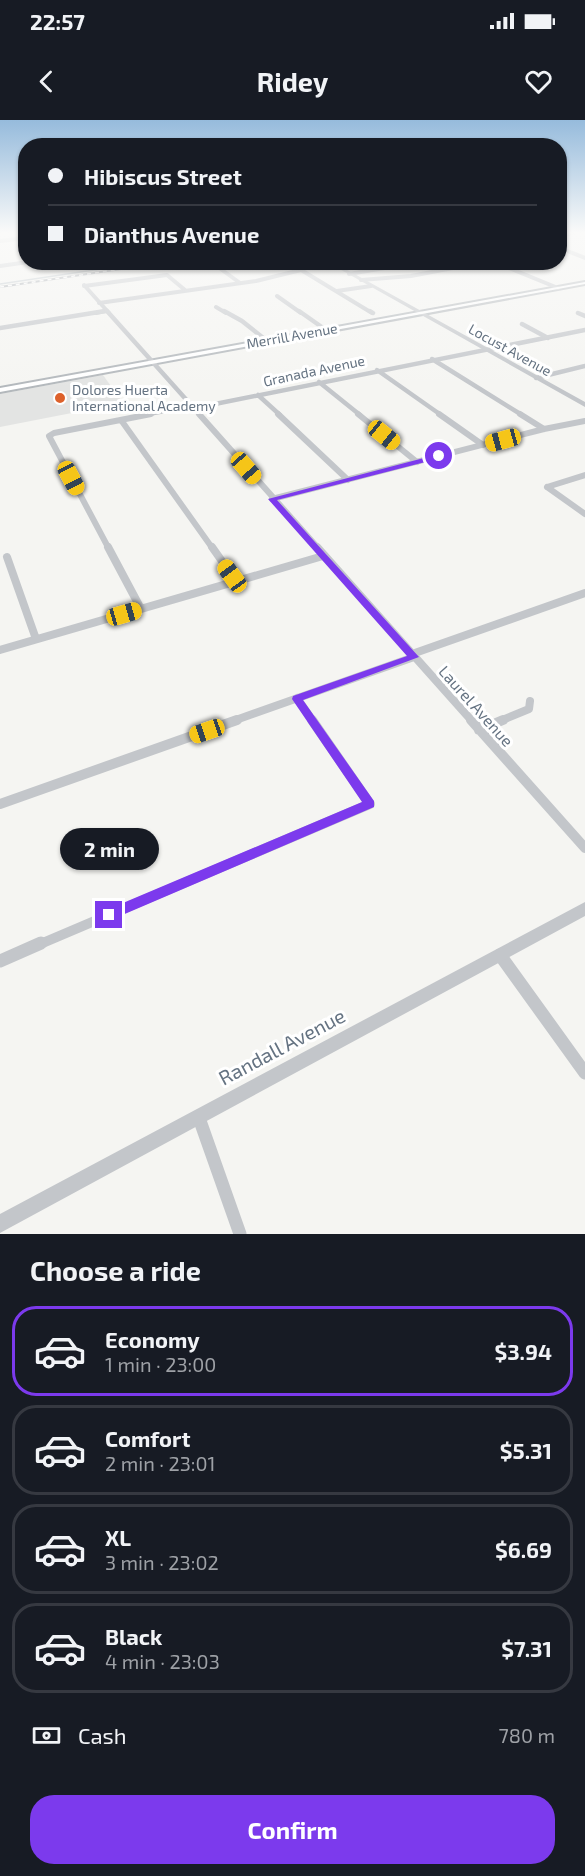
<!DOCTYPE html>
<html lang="en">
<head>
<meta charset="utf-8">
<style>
	:root { --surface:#171b24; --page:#242831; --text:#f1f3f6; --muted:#9ea1a6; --line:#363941; --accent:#7c3aed }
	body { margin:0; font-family:"Exo 2",sans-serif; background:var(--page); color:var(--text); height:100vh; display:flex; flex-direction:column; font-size:22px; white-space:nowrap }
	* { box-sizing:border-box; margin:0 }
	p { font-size:20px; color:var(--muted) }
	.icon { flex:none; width:33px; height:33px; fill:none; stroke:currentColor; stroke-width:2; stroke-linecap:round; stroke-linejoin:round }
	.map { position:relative; height:1114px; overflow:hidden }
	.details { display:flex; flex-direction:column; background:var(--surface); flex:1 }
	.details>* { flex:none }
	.top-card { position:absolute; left:18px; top:18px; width:549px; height:132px; border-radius:24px; box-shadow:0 2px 4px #0004; display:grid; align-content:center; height:132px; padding:0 30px; background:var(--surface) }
	.end { position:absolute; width:27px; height:27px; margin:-14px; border:8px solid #7c3aed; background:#fff; box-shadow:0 0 0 3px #fff }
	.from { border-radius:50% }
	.bubble { position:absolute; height:42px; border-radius:21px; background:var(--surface); box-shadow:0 2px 4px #0004; font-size:20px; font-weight:700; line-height:42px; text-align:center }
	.car { position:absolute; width:18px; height:36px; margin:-18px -9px; border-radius:8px; box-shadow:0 0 4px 2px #0007; background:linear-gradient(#f5c518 24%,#345 0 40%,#f5c518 0 76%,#345 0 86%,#f5c518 0) }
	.top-card b { display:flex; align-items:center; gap:21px; height:57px; font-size:22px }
	.top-card b+b { border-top:2px solid var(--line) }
	.top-card i { width:15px; height:15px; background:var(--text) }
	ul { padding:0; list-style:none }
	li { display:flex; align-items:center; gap:18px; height:90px; margin:0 12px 9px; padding:0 18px; border:3px solid var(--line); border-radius:24px }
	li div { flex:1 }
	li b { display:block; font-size:22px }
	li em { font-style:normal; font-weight:700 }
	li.on { border-color:var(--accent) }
	li>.icon { width:54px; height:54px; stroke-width:1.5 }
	h2 { padding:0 30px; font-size:27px; line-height:72px }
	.pay { display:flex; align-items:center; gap:15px; height:66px; padding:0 30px; font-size:22px }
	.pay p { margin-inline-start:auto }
	.cta { display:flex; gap:12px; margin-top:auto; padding:12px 30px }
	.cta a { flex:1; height:69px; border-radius:24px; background:var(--accent); color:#fff; font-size:24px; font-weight:700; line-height:69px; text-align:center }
	.status { display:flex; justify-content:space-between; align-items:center; height:42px; padding:0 30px; background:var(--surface); direction:ltr }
	.status svg { height:16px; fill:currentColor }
	header { display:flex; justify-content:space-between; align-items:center; height:78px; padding:0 30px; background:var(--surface); font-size:27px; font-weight:700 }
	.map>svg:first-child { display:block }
	.built { fill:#e3e4e3 }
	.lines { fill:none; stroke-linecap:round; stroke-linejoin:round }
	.stream { stroke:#bcc5ca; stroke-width:1.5 }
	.secondary-casing { stroke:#b3b8bc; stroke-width:4 }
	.minor-far5 { stroke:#c3c6ca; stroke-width:4 }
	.minor-far4 { stroke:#c3c6ca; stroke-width:4.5 }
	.minor-far3 { stroke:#c3c6ca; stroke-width:6 }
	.minor-far2 { stroke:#c3c6ca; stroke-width:8 }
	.minor-far1 { stroke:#c3c6ca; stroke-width:10 }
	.minor { stroke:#c3c6ca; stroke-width:13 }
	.tertiary { fill:#c3c6ca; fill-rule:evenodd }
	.secondary { fill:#fff; fill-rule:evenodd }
	.rail-casing { stroke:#a2a7ad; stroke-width:2 }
	.rail { stroke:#fff; stroke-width:1.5; stroke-dasharray:4; stroke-linecap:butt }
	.route { fill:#7c3aed }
	.poi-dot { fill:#dd612b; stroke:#fff; stroke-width:2 }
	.labels { text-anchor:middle; stroke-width:6; stroke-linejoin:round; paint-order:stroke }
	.far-street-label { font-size:14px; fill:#657382; stroke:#fff }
	.far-poi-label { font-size:14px; fill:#657382; stroke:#fff; text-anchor:start }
	.street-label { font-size:16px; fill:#657382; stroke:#fff }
	.near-street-label { font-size:20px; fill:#657382; stroke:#fff }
</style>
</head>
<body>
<div class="status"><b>22:57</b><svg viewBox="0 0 49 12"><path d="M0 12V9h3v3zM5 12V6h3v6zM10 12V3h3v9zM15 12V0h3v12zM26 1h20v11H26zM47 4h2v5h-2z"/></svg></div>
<header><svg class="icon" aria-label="back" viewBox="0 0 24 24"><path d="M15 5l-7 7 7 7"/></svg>Ridey<svg class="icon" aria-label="heart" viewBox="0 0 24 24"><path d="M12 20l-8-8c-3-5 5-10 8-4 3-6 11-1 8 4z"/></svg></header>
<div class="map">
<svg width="585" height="1114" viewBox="0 0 585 1114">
	<rect width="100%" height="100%" fill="#f5f5f2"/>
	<path class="built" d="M103 255 123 283 0 307V274Z"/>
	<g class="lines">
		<path class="stream" d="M0 164 148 142"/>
		<g class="secondary-casing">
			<path id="secondary" d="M585 162V164L0 272V268Z"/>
		</g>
		<path class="minor-far5" d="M560 115 573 113
			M0 121 26 118
			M560 128 585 138
			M288 142 372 193
			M494 142 558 168
			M0 146 28 142
			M66 146 88 142
			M218 147 240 163
			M349 154 420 142
			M361 160 411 156 484 142
			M84 165 109 193
			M84 166 167 155 185 170
			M337 171 371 166
			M277 176 301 193
			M99 183 256 161 301 150
			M216 187 226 193
			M96 193 106 191"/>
		<path class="minor-far4" d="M107 191 200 295
			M224 191 242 201 267 221
			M299 191 326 210
			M370 191 373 193
			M578 193 585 196
			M522 204 548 218
			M0 208 105 191
			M432 239 522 295
			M377 250 441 295
			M536 258 585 246
			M319 262 360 295
			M258 275 280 295
			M143 295 181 288 200 287 585 210"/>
		<path class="minor-far3" d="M199 294 319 429
			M278 294 348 360
			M358 294 417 342
			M439 294 483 325
			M520 294 544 309
			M121 300 213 429
			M547 367 585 394
			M547 367 585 355
			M272 379 544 309 585 301
			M109 429 49 316 54 313 151 294"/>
		<path class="minor-far2" d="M108 427 141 489
			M212 427 236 461
			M317 427 472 601
			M7 437 36 519
			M0 530 323 436
			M412 534 585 473
			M297 578 313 601
			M233 601 414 537
			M500 601 529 589 530 581"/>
		<path class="minor-far1" d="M471 600 585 728
			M479 610 503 600
			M0 684 237 600
			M38 825 370 684 312 600"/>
		<path class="minor" d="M500 835 585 953
			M0 841 41 823
			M199 998 240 1114"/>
		<path class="tertiary" d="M333 142 585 282V287L327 142Z
			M585 782V796L0 1113V1094Z"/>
		<use href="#secondary" class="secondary"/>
		<g class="rail-casing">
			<path id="rail" d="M0 167 168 142"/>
		</g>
		<use href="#rail" class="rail"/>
	</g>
	<linearGradient id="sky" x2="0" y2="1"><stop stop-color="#96bbdc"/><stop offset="0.42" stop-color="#fafaf9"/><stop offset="1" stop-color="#fafaf9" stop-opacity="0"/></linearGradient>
	<rect width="585" height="268" fill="url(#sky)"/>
	<path class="route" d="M439 334 441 338 277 380 419 537 303 580 374 681V687L113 799H104L102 795 104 791 362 682 292 579 293 576 407 536 268 379Z"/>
	<circle class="poi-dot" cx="60" cy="278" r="6"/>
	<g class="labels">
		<g class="far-street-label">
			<text transform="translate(292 216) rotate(-10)" y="5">Merrill Avenue</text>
			<text transform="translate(510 230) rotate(29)" y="5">Locust Avenue</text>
			<text transform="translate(314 251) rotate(-12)" y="5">Granada Avenue</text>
		</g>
		<g class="far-poi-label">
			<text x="72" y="275">Dolores Huerta<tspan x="72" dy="16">International Academy</tspan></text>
		</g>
		<g class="street-label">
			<text transform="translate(476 586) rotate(48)" y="6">Laurel Avenue</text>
		</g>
		<g class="near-street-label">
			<text transform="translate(282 927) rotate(-28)" y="7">Randall Avenue</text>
		</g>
	</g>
</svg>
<i class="end from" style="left:439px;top:336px"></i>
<i class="end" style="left:109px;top:795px"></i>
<div class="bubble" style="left:60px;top:708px;width:99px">2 min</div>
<i class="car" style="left:384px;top:315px;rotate:129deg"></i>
<i class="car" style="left:503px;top:320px;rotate:255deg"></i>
<i class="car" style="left:246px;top:348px;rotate:139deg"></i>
<i class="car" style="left:71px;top:358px;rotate:152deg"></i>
<i class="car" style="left:232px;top:456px;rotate:324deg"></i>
<i class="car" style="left:124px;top:494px;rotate:74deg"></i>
<i class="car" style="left:207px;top:611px;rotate:251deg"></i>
<div class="top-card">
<b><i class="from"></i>Hibiscus Street</b>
<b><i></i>Dianthus Avenue</b>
</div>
</div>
<section class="details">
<h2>Choose a ride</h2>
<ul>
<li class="on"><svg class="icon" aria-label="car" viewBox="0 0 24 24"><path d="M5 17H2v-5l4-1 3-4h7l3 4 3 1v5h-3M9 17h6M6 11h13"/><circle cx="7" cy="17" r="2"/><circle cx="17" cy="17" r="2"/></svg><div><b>Economy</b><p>1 min · 23:00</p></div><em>$3.94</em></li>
<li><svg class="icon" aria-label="car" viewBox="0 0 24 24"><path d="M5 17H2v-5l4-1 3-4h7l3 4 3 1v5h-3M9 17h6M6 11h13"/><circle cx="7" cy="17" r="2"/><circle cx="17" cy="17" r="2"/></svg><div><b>Comfort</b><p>2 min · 23:01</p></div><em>$5.31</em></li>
<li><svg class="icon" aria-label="car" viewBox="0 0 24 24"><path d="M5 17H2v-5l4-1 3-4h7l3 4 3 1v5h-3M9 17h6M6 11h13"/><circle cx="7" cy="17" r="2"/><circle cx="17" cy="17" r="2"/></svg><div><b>XL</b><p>3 min · 23:02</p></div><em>$6.69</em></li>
<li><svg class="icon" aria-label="car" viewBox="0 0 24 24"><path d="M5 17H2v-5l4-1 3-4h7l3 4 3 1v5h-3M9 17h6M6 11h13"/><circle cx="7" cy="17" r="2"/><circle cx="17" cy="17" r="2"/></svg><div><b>Black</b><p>4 min · 23:03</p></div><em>$7.31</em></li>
</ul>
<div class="pay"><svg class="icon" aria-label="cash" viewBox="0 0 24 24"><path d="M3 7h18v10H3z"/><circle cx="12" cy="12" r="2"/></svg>Cash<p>780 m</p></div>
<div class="cta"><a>Confirm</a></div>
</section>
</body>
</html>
